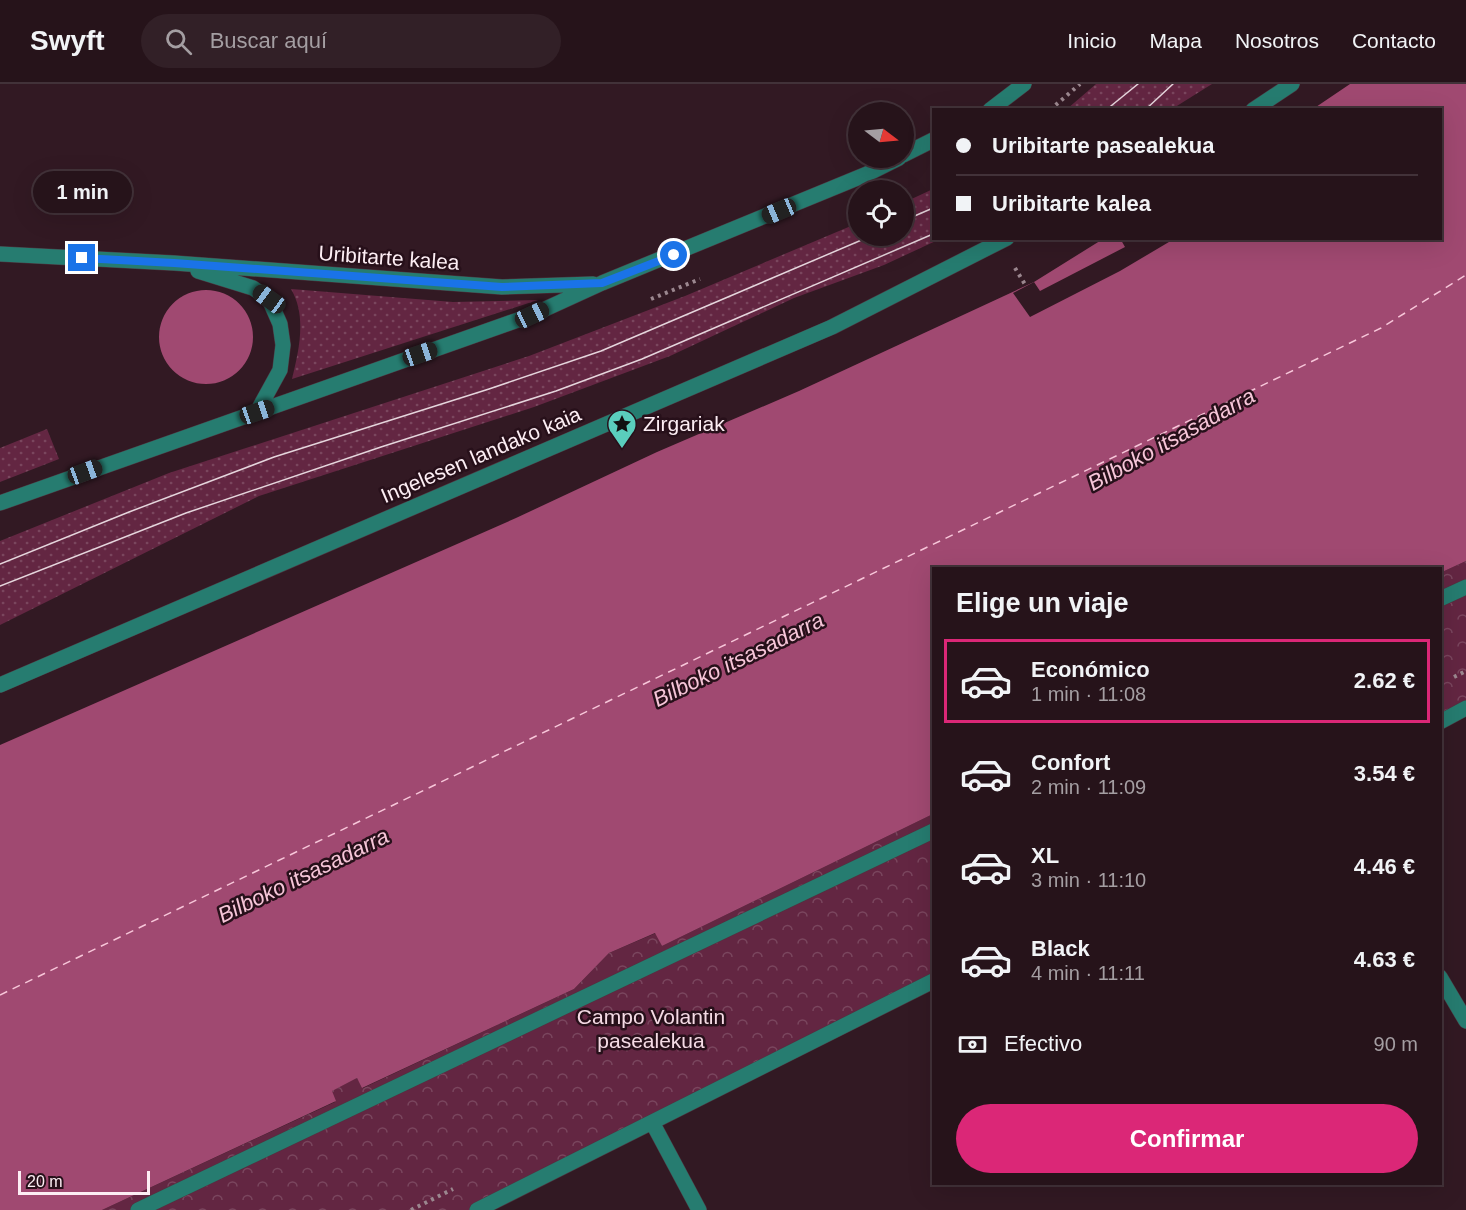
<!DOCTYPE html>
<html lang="es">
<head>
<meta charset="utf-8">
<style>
	:root { --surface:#26131a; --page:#322027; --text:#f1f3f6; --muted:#a49ea2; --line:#423239; --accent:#db2777 }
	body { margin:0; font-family:Helvetica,sans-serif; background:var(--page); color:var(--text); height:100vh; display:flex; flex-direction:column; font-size:22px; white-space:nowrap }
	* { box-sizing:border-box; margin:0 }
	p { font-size:20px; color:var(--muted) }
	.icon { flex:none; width:33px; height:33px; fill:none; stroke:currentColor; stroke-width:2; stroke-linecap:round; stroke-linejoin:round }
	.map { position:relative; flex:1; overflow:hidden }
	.drawer { position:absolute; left:932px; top:483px; width:510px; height:618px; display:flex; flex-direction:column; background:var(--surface); border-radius:0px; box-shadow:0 6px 24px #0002,0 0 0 2px var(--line) }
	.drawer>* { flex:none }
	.guide { position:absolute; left:932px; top:24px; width:510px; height:132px; border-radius:0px; box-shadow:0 6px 24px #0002,0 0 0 2px var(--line); display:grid; align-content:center; height:132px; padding:0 24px; background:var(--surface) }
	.needle { width:39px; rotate:106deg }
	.controls { position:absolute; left:848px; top:18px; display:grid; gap:12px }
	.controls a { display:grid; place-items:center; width:66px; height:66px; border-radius:50%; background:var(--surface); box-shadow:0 6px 24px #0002,0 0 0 2px var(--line); font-size:30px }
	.scale { position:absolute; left:18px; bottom:15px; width:132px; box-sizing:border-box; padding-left:6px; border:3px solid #fdeef4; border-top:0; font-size:16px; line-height:21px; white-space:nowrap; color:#fdeef4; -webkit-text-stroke:4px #27101a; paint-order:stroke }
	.end { position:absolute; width:27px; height:27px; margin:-14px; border:8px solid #1a73e8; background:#fff; box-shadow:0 0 0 3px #fff }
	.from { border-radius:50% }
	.bubble { position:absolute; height:42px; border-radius:21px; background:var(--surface); box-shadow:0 6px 24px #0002,0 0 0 2px var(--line); font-size:20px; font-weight:700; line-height:42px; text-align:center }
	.car { position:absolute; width:18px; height:36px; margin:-18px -9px; border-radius:8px; box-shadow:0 0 4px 2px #0007; background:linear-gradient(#222 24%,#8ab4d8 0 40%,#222 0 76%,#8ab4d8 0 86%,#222 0) }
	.guide b { display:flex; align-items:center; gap:21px; height:57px; font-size:22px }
	.guide b+b { border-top:2px solid var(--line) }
	.guide i { width:15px; height:15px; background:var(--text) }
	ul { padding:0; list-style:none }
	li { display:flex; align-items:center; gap:18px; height:84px; margin:0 12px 9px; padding:0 12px; border:3px solid transparent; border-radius:0px }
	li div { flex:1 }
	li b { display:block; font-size:22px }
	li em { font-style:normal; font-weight:700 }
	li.selected { border-color:var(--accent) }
	li>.icon { width:54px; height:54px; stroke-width:1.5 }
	h2 { padding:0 24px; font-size:27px; line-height:72px }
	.pay { display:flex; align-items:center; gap:15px; height:66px; padding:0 24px; font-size:22px }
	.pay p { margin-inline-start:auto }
	.action { display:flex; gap:12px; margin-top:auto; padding:12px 24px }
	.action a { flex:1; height:69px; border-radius:36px; background:var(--accent); color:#fff; font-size:24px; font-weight:700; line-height:69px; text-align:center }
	header { display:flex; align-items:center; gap:36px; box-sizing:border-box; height:84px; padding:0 30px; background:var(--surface); border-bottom:2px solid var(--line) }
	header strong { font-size:28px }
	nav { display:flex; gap:33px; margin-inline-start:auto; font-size:21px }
	.search { width:420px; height:54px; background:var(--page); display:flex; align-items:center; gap:15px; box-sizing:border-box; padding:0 21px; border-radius:33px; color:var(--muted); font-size:22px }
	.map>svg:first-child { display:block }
	.grass { fill:url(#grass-dots) }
	.park { fill:url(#park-crowns) }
	.water { fill:#a04971 }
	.pier { fill:#321923 }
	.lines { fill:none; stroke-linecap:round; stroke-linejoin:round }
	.ferry { stroke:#f7c6d9; stroke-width:1.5; stroke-dasharray:8 6; stroke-linecap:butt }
	.minor-casing { stroke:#4e3740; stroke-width:16 }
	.path { stroke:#9b878f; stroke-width:4; stroke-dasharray:3 4.5; stroke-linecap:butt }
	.minor { stroke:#267c70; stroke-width:15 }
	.tram { stroke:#e5d5dc; stroke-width:1.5 }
	.route { stroke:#1a73e8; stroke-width:8 }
	.labels { text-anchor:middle; stroke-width:5; stroke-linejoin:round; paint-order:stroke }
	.street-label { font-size:21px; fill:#fdeef4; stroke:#27101a }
	.poi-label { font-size:21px; fill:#fdeef4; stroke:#27101a; text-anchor:start }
	.park-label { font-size:21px; fill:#f4dae4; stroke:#27101a }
	.water-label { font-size:22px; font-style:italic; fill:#f7c6d9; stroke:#27101a }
</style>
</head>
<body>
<header>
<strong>Swyft</strong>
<div class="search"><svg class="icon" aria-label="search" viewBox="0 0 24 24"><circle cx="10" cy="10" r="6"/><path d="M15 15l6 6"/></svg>Buscar aquí</div>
<nav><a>Inicio</a><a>Mapa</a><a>Nosotros</a><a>Contacto</a></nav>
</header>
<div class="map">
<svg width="1466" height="1126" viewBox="0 0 1466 1126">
	<defs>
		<pattern id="grass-dots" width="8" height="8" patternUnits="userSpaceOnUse" patternTransform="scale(1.5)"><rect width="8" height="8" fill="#632642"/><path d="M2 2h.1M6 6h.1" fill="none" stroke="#7a465e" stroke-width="1.8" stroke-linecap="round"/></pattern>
		<pattern id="park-crowns" width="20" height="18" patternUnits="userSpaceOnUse" patternTransform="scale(1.5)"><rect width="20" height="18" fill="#632642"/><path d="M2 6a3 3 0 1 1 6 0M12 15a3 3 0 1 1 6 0" fill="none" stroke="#7a465e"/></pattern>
	</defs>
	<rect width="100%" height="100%" fill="#321923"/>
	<path class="grass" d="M1096 0H1212L1172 25H1067Z
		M933 105V154L940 155 884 181 794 214 670 272 534 323 259 412 0 541V457L169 389 529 272 685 212 858 139V152H903V119Z
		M291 205 453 218 538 216 292 295C299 266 307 232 291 205Z
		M47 345 59 375 0 398V364Z"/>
	<path class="park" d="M1466 477V622L1440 636V489Z
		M933 730V896L477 1126H102L335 1018 331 1007 357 994 363 1004 574 905 609 869 656 849 662 862Z"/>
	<path class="water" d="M1350 0H1466V477L1440 489V484H933V730L662 862 655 849 609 869 574 905 362 1004 357 994 332 1007 336 1017 102 1126H0V661L516 434 657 368 799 307 1034 198 1103 155 1440 154V26L1313 25Z
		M159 253a47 47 0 1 1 94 0a47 47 0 1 1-94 0Z"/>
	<path class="pier" d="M1124 154 1174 155 1120 187 1030 233 1013 209 1034 198 1040 207 1125 163 1121 156Z"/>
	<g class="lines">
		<path class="ferry" d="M0 911 1381 244 1466 191"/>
		<g class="minor-casing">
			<path id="minor" d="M990 26 1024 0
				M1253 26 1292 0
				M903 71 933 56
				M0 170 174 179 502 203 593 200
				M198 187 253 204 269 215 280 240 283 261 280 286 257 328
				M0 419 532 231 602 199 867 90 899 74
				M1440 515 1466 503
				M0 601 832 243 1007 154
				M1440 638 1466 624
				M1440 893 1466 937
				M652 1038 699 1126
				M138 1126 933 747
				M477 1126 933 897"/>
		</g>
		<path class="path" d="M1050 26 1080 0
			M1015 184 1026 202
			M651 215 700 195
			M1454 593 1466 587
			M411 1126 453 1105"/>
		<use href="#minor" class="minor"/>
		<path class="tram" d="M1106 26 1138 0
			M1145 26 1173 0
			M903 137 933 124
			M0 480 129 428 274 373 489 305 601 267 871 152
			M0 502 186 429 381 363 556 307 642 275 933 150"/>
	</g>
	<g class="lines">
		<path class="route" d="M82 174 174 179 502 203 602 199 674 171"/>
	</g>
	<defs>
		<g id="sight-pin" transform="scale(1.5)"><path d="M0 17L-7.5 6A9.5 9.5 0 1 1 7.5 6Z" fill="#5acebd" stroke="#27101a"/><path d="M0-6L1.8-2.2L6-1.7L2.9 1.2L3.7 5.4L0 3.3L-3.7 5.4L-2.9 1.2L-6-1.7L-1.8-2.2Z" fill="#111"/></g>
	</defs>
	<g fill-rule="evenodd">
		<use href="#sight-pin" x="622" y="340"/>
	</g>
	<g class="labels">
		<g class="street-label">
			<text transform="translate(389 174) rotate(4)" y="7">Uribitarte kalea</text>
			<text transform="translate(481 371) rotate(-23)" y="7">Ingelesen landako kaia</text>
		</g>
		<g class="poi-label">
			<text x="643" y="347">Zirgariak</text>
		</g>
		<g class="park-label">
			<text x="651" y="940">Campo Volantin<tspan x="651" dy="24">pasealekua</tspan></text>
		</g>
		<g class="water-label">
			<text transform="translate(1171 355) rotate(-29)" y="8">Bilboko itsasadarra</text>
			<text transform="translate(738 575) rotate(-26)" y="8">Bilboko itsasadarra</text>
			<text transform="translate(303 791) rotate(-26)" y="8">Bilboko itsasadarra</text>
		</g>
	</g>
</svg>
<div class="controls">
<a><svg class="needle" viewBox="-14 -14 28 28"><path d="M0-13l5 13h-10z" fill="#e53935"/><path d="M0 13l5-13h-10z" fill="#a49ea2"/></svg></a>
<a><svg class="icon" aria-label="locate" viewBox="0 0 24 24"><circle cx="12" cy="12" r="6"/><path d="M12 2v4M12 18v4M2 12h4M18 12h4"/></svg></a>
</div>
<div class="scale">20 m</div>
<i class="end from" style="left:674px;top:171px"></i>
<i class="end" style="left:82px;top:174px"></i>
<div class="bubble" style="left:33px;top:87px;width:99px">1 min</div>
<i class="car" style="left:779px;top:127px;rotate:247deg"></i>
<i class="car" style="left:269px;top:215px;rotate:306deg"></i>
<i class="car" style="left:532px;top:231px;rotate:65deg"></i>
<i class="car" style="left:420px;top:270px;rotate:71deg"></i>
<i class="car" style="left:257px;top:328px;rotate:71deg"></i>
<i class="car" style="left:85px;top:388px;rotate:70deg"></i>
<div class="guide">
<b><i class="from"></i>Uribitarte pasealekua</b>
<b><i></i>Uribitarte kalea</b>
</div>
<section class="drawer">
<h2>Elige un viaje</h2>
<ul>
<li class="selected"><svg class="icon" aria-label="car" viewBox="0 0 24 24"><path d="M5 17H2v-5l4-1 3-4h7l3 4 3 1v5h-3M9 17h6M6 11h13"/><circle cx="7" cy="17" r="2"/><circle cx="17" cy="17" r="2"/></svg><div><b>Económico</b><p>1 min · 11:08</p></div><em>2.62 €</em></li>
<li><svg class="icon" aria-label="car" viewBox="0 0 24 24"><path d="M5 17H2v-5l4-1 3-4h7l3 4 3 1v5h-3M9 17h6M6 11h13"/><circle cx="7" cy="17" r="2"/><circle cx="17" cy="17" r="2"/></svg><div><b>Confort</b><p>2 min · 11:09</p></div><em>3.54 €</em></li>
<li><svg class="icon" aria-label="car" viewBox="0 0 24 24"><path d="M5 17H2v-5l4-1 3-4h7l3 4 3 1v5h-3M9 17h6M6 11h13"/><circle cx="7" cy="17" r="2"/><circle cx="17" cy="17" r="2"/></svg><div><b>XL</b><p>3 min · 11:10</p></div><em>4.46 €</em></li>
<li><svg class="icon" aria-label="car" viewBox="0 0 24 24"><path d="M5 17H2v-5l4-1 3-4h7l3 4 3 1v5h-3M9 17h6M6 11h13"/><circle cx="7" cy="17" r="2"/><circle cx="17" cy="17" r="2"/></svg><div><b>Black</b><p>4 min · 11:11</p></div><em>4.63 €</em></li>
</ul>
<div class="pay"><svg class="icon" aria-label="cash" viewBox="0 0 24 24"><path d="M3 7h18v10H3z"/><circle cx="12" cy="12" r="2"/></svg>Efectivo<p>90 m</p></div>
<div class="action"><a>Confirmar</a></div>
</section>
</div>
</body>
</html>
